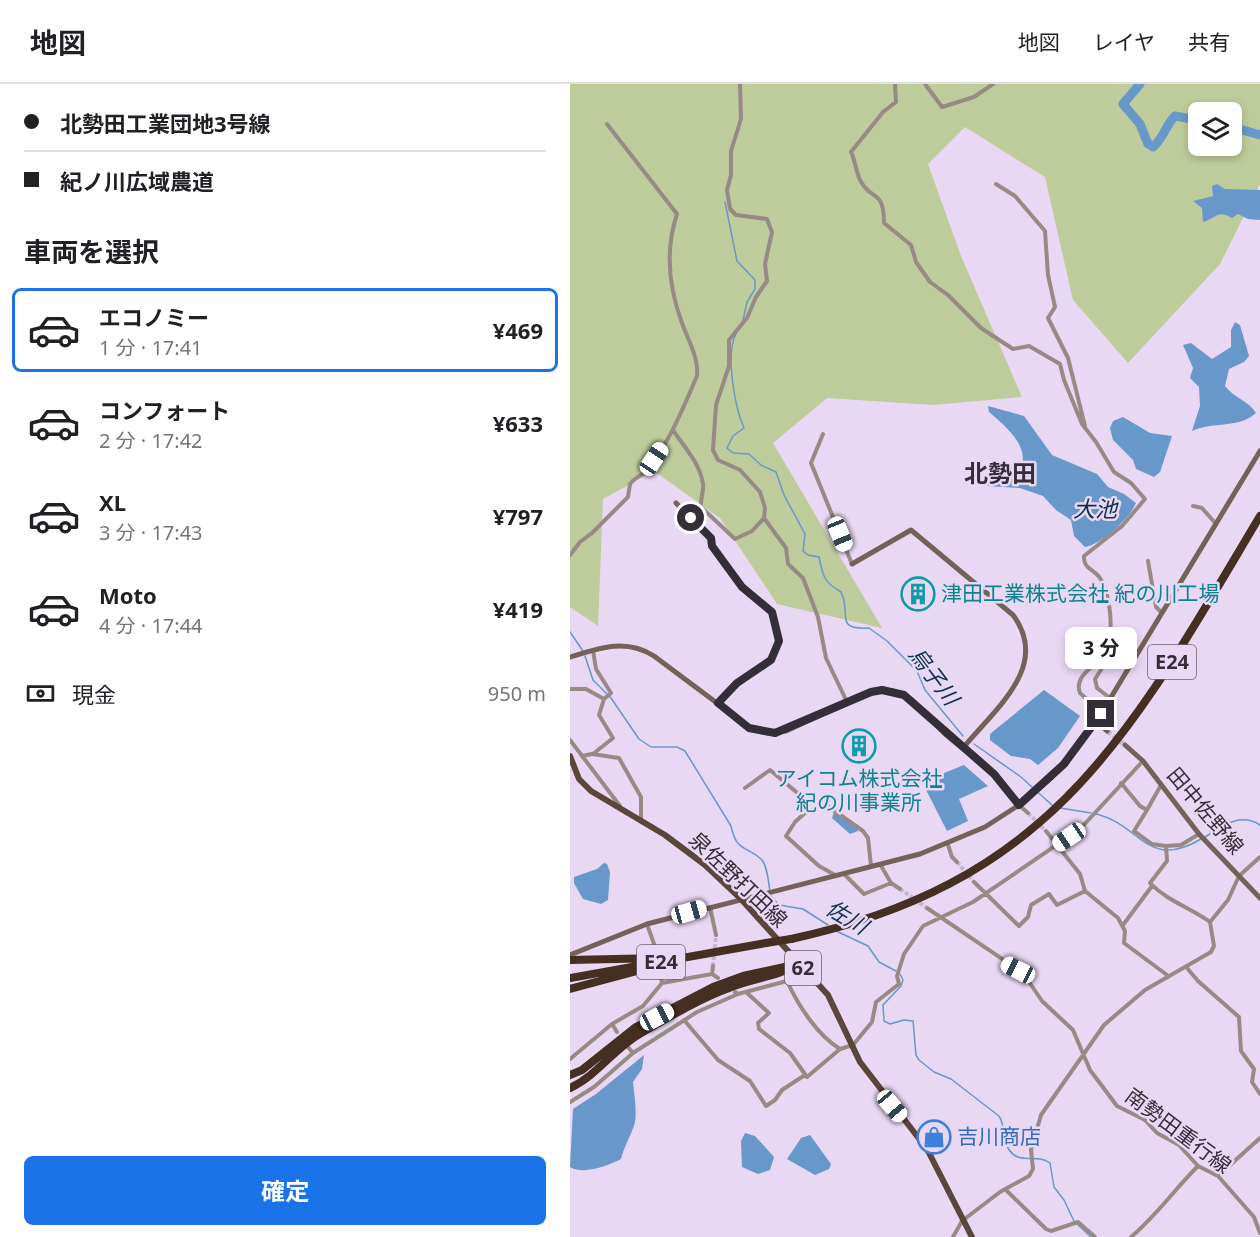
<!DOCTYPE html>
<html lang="ja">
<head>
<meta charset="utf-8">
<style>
	:root { --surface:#fff; --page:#f2f2f2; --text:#202124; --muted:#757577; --line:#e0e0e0; --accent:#1a73e8 }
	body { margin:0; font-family:"Noto Sans","Noto Sans JP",sans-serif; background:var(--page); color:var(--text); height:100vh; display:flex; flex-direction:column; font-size:22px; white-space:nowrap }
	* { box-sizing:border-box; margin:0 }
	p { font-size:20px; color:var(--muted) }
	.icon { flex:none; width:33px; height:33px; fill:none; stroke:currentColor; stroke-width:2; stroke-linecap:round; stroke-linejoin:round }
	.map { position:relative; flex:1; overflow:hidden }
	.details { display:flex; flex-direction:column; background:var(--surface); width:570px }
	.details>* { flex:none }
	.guide { display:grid; align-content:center; height:132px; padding:0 24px; background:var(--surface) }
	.fabs { position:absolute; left:618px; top:18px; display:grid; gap:12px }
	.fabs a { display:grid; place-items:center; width:54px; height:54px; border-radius:9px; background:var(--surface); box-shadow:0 3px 9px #0003; font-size:30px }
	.end { position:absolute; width:27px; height:27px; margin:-14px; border:8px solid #342e38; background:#fff; box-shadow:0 0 0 3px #fff }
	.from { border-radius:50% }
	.bubble { position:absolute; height:42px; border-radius:9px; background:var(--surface); box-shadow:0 3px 9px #0003; font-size:20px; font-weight:700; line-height:42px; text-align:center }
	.car { position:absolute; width:18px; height:36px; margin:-18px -9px; border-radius:8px; box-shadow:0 0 4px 2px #0007; background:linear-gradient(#fff 24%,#345 0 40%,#fff 0 76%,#345 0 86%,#fff 0) }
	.guide b { display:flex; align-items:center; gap:21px; height:57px; font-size:22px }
	.guide b+b { border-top:2px solid var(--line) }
	.guide i { width:15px; height:15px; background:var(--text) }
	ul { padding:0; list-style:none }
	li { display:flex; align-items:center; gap:18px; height:84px; margin:0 12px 9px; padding:0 12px; border:3px solid transparent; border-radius:9px }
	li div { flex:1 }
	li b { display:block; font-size:22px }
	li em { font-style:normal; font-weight:700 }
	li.on { border-color:var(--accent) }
	li>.icon { width:54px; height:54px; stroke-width:1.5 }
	h2 { padding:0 24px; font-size:27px; line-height:72px }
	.pay { display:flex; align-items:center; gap:15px; height:66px; padding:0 24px; font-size:22px }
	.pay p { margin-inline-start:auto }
	.cta { display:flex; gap:12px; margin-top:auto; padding:12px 24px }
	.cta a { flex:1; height:69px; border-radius:9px; background:var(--accent); color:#fff; font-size:24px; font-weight:700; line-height:69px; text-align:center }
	header { display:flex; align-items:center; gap:36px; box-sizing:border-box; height:84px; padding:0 30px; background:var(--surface); border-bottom:2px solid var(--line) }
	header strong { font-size:28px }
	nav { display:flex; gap:33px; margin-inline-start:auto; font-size:21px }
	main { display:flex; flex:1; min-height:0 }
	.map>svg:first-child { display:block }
	.green { fill:#becb9b; fill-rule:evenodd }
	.water { fill:#6897c9 }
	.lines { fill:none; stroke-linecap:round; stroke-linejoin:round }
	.stream { stroke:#6897c9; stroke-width:1.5 }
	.river { stroke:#6897c9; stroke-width:9 }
	.street-tunnel { stroke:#c5b6ce; stroke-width:4; stroke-dasharray:4 2; stroke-linecap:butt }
	.secondary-tunnel { stroke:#c5b6ce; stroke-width:5; stroke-dasharray:5 2.5; stroke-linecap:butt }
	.street { stroke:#978a84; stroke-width:4 }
	.secondary { stroke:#746259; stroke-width:5 }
	.primary { stroke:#5b463b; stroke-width:6 }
	.highway { stroke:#452e22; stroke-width:8 }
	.highway-bridge { stroke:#452e22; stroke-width:8 }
	.route { stroke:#342e38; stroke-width:8 }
	.labels { text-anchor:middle; stroke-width:5; stroke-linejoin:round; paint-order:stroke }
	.shield { fill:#e9d8f3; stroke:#6a6170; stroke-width:1.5 }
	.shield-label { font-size:20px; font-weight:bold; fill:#342e38 }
	.culture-label { font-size:21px; fill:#0d838f; stroke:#e9d8f3; text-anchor:start }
	.street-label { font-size:21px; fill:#342e38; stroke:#e9d8f3 }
	.shop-label { font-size:21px; fill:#366cbe; stroke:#e9d8f3; text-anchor:start }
	.water-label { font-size:22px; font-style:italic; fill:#0d3051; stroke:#e9d8f3 }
	.quarter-label { font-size:24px; font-weight:bold; fill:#342e38; stroke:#e9d8f3 }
</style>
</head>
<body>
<header>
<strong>地図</strong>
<nav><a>地図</a><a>レイヤ</a><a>共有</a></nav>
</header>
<main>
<section class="details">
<div class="guide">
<b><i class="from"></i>北勢田工業団地3号線</b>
<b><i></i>紀ノ川広域農道</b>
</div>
<h2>車両を選択</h2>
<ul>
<li class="on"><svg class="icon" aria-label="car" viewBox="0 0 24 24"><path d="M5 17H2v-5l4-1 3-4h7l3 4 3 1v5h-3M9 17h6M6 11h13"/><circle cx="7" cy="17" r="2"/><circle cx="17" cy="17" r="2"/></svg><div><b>エコノミー</b><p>1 分 · 17:41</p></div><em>¥469</em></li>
<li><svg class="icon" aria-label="car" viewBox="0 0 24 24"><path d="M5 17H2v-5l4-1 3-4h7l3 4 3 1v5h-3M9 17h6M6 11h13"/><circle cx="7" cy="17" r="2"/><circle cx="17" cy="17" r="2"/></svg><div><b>コンフォート</b><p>2 分 · 17:42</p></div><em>¥633</em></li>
<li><svg class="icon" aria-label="car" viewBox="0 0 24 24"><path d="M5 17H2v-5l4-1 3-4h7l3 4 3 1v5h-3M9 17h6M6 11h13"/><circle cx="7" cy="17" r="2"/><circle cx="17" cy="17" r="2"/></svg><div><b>XL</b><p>3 分 · 17:43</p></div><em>¥797</em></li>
<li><svg class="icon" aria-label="car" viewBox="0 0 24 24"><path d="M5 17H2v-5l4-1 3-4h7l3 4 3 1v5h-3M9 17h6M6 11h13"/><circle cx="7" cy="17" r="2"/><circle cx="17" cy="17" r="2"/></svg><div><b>Moto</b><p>4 分 · 17:44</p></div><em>¥419</em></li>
</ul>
<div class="pay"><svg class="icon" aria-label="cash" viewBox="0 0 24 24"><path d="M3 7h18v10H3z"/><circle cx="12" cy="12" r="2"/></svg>現金<p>950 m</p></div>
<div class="cta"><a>確定</a></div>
</section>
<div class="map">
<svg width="690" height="1153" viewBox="0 0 690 1153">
	<rect width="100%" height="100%" fill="#e9d8f3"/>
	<path class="green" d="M0 0H690V100L650 180 558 279 503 216 475 93 395 43 358 80 391 172 452 313 363 321 257 314 203 359 312 544 207 520 150 434 84 387 33 415 28 542 0 523ZM628 28H662V62H628Z"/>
	<path class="water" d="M647 100 655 105 690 106V136L678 135 668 130 662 134C648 125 646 134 633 138L632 124 623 117 643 112 642 102Z
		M665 238 670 241 679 272 674 278 659 285 655 302C664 314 678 316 686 329 668 345 644 337 622 347L630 322 629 303 620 294 623 284 613 261 621 259 642 275 661 263V246Z
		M418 322 454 332 482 371 527 390 538 403 554 410 566 419C560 434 532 460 515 463L504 452 501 436 486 426 473 412 450 404 417 402 416 392 452 380C458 360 432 339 419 328Z
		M553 333 580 349 602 352 590 388 584 393 566 385 563 376 543 356 540 344 543 337Z
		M474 606 510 632 488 664 468 681 460 675 441 672 420 656V650Z
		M394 681 418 702 389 715 398 737 377 747 352 698Z
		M264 728 288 746V747L280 750 262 734Z
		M34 779 37 780 40 788 38 816 31 820 13 815 4 799V793L27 785Z
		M74 971 72 985 63 998C64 1011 67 1024 65 1038 62 1050 54 1062 51 1075 37 1082 14 1091 0 1083L3 1025 26 1010Z
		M175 1049 185 1052 204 1073 200 1086 188 1090 172 1083 171 1057Z
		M240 1051 261 1080 259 1085 245 1091 217 1075 231 1054Z"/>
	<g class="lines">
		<path class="stream" d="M155 118 167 177 185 196V205L177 218 173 236
			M166 250C155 270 165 324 174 344L163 352 157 364 163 369 179 370 191 381 206 388 214 411 235 450 233 467 238 471 249 473C253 493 254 498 271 508 282 530 263 546 299 544L317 557 347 587 355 606 393 652
			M0 548 13 567
			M15 572 23 596 41 614 69 655 81 663H107L115 667 161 742C167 769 176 761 191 775 198 782 198 798 200 807
			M404 660 451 693 483 722
			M490 724 521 729
			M526 730C572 741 577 787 631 755
			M635 753C653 742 670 728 690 741
			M201 812 209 821 233 825 258 841
			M264 846 298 862 309 878 326 887
			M330 890 333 896 331 902 313 921 314 937 320 940 334 936 343 937 346 971 349 976 364 988 381 995 429 1032C436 1043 432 1054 438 1064 449 1083 466 1068 480 1079L484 1103 494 1116 504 1137
			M507 1140 521 1153"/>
		<path class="river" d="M570 0 553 20 570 40 578 60 583 63C594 54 595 42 605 32L628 36
			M662 43 690 51"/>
		<path class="street-tunnel" d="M458 729 476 747
			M387 778 404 798
			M330 805 357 824
			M84 860 90 889
			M143 882 146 851
			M76 927 81 936"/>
		<path class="secondary-tunnel" d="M537 647 555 661"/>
		<path class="street" d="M170 0 171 35 161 67V91L157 106 160 125 166 131 197 135 202 148 195 180 197 197 186 213 177 234 159 256V282L146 321 143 366 148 376 170 386 190 408 195 424 194 434 216 464 218 480 233 494 248 533 256 574 277 618
			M325 0 326 18 313 28 281 68C285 76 286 87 290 96 301 118 314 104 314 139L341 161 346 178 360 198 378 211 411 244 443 265 459 262 490 280 494 296 512 340 526 358 544 388 561 399 575 415 552 442 514 472C513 485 524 485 530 494 542 513 543 548 537 569L540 572 525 595 527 604 540 614
			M355 0 372 23 404 13 423 0
			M426 100 445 112 475 147 478 191 485 223 478 234 498 274 515 342
			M103 346C114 363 130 379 133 400 134 408 130 415 131 423L165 455 182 447 194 434
			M253 350 241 379 282 480
			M623 422 632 424 646 440
			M0 471 10 458 22 449 58 413 60 400C65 393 73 391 78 385 100 357 113 324 127 292 129 274 118 256 112 239 99 204 95 166 107 130L37 40
			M578 477 586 523 591 528
			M0 605H16L34 615 41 609 26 585 23 566
			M518 628 521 619 510 609C503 591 527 581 537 569
			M0 656 50 722
			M23 670 43 654 29 631 34 615
			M12 672 22 670 49 674 71 713V737
			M551 699 570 722 577 726 564 747 582 760 596 762 597 777 580 799C597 817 621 824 640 838
			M175 704 200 686 237 717 252 718 293 747 298 754 301 782
			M237 717V727L225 738 216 752 249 782 265 791
			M449 721 458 729
			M577 726 591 701
			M476 747 510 790 515 807 548 834 555 847 554 859 597 891
			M378 761 382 773 387 778
			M596 762 611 761 629 750
			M310 780 321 799
			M274 790 294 810 321 799 330 805
			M404 798 449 842 458 833 461 821 479 810 487 821 515 807
			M140 823 146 851
			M357 824 453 889 472 917 503 946 520 986 547 1022 575 1036 587 1049 609 1061 628 1082 648 1092 684 1133 690 1149
			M77 840 84 860
			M553 841 582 802
			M143 882 142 890 148 894
			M617 884 628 897 669 933 671 967 684 985 682 998 690 1010
			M92 899 142 890
			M165 908 168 910 217 897C228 921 247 951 270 965
			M176 908 199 929 188 939 189 945 220 969 237 993 270 965 283 961 302 938 306 918 329 900 327 892 334 870 353 842 403 818 510 745 573 677
			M114 936 148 976 180 997 196 1022 205 1016 212 1006 235 991
			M47 948 42 940 73 922 92 899 90 889
			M63 969 127 928 168 910
			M0 975 42 940
			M0 1018 24 1003 63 969 57 962
			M648 1092 690 1054
			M436 1106 476 1145 481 1147 508 1138 525 1153
			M383 1153 392 1137 430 1108 459 1092 463 1085 461 1066 471 1031 534 941 575 906 641 868 644 862 640 838 658 816 669 792 690 773
			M561 1153C586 1132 604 1106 628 1082"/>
		<path class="secondary" d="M106 419 141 454 142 462 172 503 202 528 209 557 201 576 167 599 148 619
			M282 480 341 446 443 531C481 582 425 625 393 664
			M0 573C29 564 56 554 84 572L179 643 196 649 216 647 301 608 323 607 342 616 375 650 424 690 449 721
			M526 637 537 647
			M555 661 573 677 629 750 690 814
			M0 871 77 840 350 770 415 743 449 721 482 693 526 638 690 367"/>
		<path class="primary" d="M0 672 9 695 21 707 95 751 135 781 170 814 258 911 290 978 357 1065 402 1153"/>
		<path class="highway" d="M221 855C486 798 561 648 690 432
			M0 876 91 874
			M0 894 196 859
			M0 905 71 886
			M0 991 12 986 66 943 143 903 173 892 219 882
			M0 1004C28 991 45 963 73 948 101 932 129 915 159 904 183 894 207 893 229 880"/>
		<path class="highway-bridge" d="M196 859 221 855"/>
	</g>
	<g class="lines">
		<path class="route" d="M121 434 141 454 142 462 172 503 202 528 209 557 201 576 167 599 148 619 179 644 205 649 301 608 312 606 334 611 424 690 449 721 494 680 531 630"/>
	</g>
	<defs>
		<g id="building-ring" transform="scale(1.725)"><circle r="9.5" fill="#e9d8f3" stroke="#0f9aa8" stroke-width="1.5"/><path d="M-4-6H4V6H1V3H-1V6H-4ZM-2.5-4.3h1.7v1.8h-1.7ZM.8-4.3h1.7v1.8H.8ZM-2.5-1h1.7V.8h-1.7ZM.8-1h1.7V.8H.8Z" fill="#0f9aa8"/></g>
		<g id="shop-ring" transform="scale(1.725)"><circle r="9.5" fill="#e9d8f3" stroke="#3f7fe0" stroke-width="1.5"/><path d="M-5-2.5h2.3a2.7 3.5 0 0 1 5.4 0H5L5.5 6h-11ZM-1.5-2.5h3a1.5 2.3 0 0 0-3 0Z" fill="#3f7fe0"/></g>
	</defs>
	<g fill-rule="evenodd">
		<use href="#building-ring" x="348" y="510"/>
		<use href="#building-ring" x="289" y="662"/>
		<use href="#shop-ring" x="364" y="1053"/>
	</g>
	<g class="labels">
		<g class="shield">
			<rect x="578" y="561" width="48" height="34" rx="4.5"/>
			<rect x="67" y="861" width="48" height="34" rx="4.5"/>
			<rect x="215" y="867" width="36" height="34" rx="4.5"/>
		</g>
		<g class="shield-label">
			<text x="602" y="585">E24</text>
			<text x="91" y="885">E24</text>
			<text x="233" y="891">62</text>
		</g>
		<g class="culture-label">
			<text x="371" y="517">津田工業株式会社 紀の川工場</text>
			<text x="289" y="702" text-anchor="middle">アイコム株式会社<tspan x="289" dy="24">紀の川事業所</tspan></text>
		</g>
		<g class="street-label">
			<text transform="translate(635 727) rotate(50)" y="7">田中佐野線</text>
			<text transform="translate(168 796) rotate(44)" y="7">泉佐野打田線</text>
			<text transform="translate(608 1047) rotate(37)" y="7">南勢田重行線</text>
		</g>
		<g class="shop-label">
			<text x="387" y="1060">吉川商店</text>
		</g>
		<g class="water-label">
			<text x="525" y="433">大池</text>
			<text transform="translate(364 592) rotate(53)" y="8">烏子川</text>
			<text transform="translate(277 833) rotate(31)" y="8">佐川</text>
		</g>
		<g class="quarter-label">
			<text x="430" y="398">北勢田</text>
		</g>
	</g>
</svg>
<div class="fabs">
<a><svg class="icon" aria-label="layers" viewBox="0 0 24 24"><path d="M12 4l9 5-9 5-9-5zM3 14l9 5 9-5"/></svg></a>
</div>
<i class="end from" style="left:121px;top:434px"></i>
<i class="end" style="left:531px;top:630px"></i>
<div class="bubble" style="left:495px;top:543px;width:72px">3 分</div>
<i class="car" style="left:84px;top:375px;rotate:34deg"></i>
<i class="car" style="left:270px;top:450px;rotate:158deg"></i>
<i class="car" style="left:499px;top:753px;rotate:236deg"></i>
<i class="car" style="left:119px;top:828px;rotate:74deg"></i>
<i class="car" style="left:448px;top:886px;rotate:297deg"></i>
<i class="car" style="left:87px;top:933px;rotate:62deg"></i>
<i class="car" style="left:322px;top:1022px;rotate:140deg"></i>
</div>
</main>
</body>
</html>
